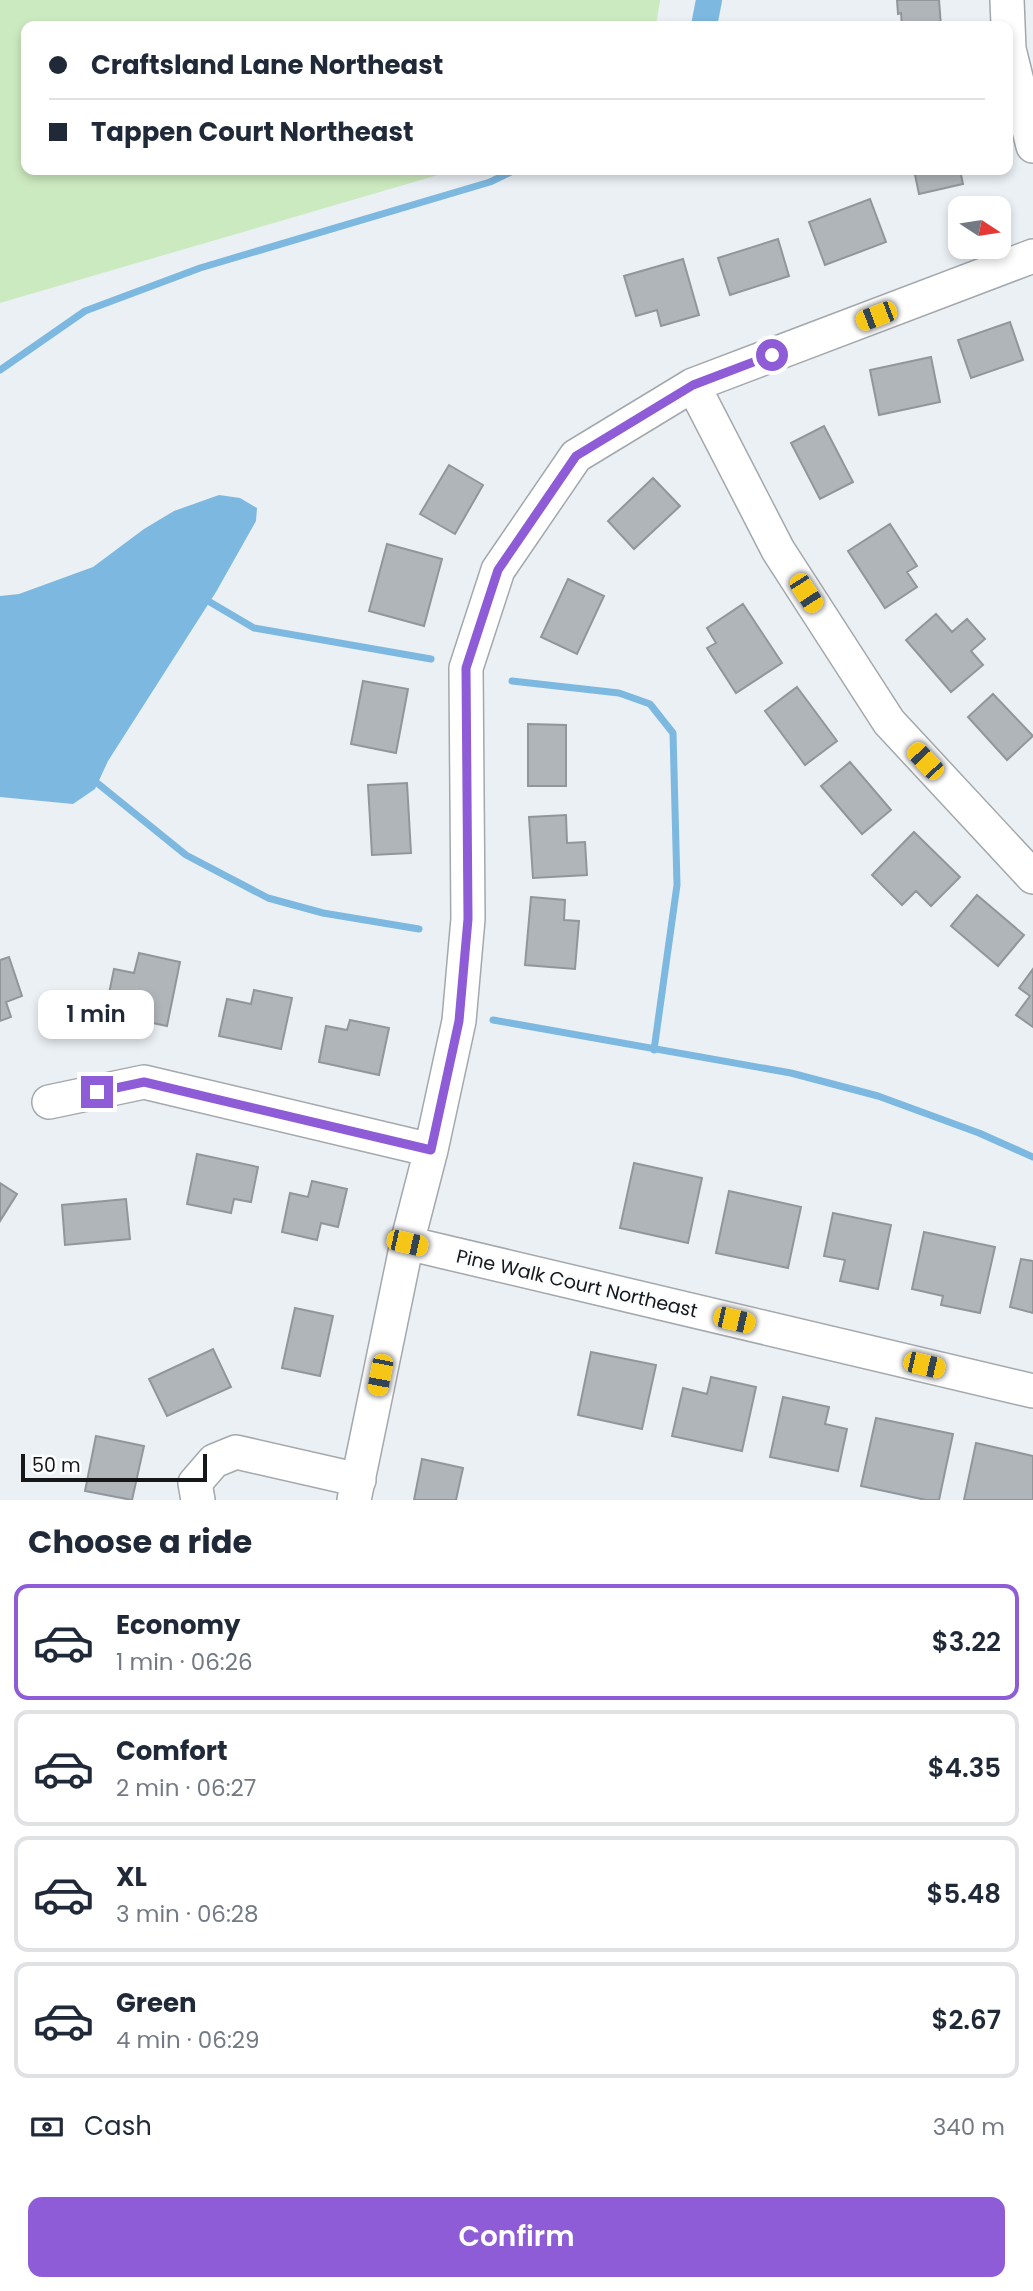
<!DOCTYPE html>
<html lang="en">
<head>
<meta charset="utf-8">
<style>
	:root { --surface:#fff; --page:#f2f2f3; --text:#1f2937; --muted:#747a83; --line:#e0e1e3; --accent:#8e5cd6 }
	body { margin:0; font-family:Poppins,sans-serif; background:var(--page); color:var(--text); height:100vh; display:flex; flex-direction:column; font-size:26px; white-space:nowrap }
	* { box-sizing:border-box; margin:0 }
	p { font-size:23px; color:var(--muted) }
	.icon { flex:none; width:38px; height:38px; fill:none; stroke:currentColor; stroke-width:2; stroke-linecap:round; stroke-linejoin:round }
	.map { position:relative; height:1500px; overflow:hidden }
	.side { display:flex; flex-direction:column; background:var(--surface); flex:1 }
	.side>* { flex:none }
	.hud { position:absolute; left:21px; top:21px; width:992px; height:154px; border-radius:14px; box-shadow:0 4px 10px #0003; display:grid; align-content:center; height:154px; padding:0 28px; background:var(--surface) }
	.needle { width:46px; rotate:102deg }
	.controls { position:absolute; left:948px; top:196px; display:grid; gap:14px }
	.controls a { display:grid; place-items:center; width:63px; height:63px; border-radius:14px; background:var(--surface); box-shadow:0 4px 10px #0003; font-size:35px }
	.scale { position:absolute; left:21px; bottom:18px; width:186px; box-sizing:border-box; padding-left:7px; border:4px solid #161719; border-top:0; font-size:19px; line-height:24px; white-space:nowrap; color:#161719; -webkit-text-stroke:5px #fbfdff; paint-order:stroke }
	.end { position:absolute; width:32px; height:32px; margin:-16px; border:9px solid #8e5cd6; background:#fff; box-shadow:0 0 0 4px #fff }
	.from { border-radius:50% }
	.bubble { position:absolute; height:49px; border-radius:14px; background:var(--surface); box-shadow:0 4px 10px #0003; font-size:23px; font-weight:600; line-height:49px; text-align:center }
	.car { position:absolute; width:21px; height:42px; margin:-21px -10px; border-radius:9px; box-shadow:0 0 5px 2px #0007; background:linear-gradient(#f5c518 24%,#345 0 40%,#f5c518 0 76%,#345 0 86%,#f5c518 0) }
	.hud b { display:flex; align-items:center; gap:24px; height:66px; font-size:26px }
	.hud b+b { border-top:2px solid var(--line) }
	.hud i { width:18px; height:18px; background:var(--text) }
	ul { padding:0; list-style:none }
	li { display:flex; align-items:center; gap:21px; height:116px; margin:0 14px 10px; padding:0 14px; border:4px solid var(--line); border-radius:14px }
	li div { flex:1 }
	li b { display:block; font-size:26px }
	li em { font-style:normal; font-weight:600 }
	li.on { border-color:var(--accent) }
	li>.icon { width:63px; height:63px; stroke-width:1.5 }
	h2 { padding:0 28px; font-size:32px; line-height:84px }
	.pay { display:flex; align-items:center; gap:18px; height:77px; padding:0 28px; font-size:26px }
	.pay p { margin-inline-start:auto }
	.cta { display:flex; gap:14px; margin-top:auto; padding:14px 28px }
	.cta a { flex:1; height:80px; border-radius:14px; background:var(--accent); color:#fff; font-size:28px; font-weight:600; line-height:80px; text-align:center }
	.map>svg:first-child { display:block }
	.green { fill:#cceabf }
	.water { fill:#7cb8df }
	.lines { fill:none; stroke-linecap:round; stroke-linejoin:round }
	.stream { stroke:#7cb8df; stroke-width:7 }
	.canal { stroke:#7cb8df; stroke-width:26 }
	.building { fill:#afb5b9; stroke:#91969a; stroke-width:2 }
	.minor-casing { stroke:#a3a8ac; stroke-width:36 }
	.minor { stroke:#fff; stroke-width:33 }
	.route { stroke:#8e5cd6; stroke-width:9 }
	.labels { text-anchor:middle; stroke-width:5; stroke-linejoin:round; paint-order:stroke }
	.street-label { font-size:19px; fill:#161719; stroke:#fbfdff }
</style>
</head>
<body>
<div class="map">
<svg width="1033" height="1500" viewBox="0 0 1033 1500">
	<rect width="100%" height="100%" fill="#ebf0f5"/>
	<path class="green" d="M0 0H660L656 26H26V170H455L0 303Z"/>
	<path class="water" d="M219 495 240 498 257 508 256 521 216 592 108 761 95 789 73 804 0 797V596L19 594 93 567 144 529 174 511Z"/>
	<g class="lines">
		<path class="stream" d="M0 370 85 311 200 268 490 182 515 170
			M203 598 254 628 431 659
			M512 681 619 693 650 704 673 733 677 885 654 1050
			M91 778 186 855 268 898 323 913 419 929
			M493 1020 791 1073 878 1096 979 1133 1033 1157"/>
		<path class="canal" d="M704 26 709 0"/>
	</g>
	<path class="building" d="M897 0H939L941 26H902L901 13 898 14Z
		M914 170H960L963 184 919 194Z
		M870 199 886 242 825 265 809 222Z
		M778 239 789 276 730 295 718 258Z
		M683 259 699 315 661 326 657 310 636 316 624 276Z
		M1010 322 1023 360 971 378 958 340Z
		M931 357 940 402 879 415 870 370Z
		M824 426 853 482 820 499 791 443Z
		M449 465 483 485 455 534 420 514Z
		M653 478 680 506 634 549 608 521Z
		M890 524 917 566 907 572 917 587 885 608 848 551Z
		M387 544 442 559 424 626 369 611Z
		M568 579 604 596 577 654 541 637Z
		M743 604 782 663 736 693 707 648 716 643 707 628Z
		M936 614 952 632 967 619 985 639 971 651 983 665 951 692 906 640Z
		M363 681 408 689 396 753 351 744Z
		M797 687 837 741 805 765 765 711Z
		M993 694 1033 736 1007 760 968 717Z
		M528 724 566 725V786H528Z
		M850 762 891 810 862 834 821 786Z
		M407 783 411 853 372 855 368 785Z
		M566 815 567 843 585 842 587 875 533 878 529 817Z
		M914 832 960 877 931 906 916 891 902 905 872 875Z
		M977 895 1024 935 998 966 951 926Z
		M531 897 565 900 564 920 579 921 575 969 525 965Z
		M139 953 180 962 167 1026 105 1013 114 969 134 973Z
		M9 957 22 996 6 1002 11 1017 0 1021V960Z
		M1033 969V1027L1016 1015 1030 996 1019 988Z
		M254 990 292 998 281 1049 219 1036 227 999 251 1004Z
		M350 1020 389 1028 379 1075 319 1062 326 1026 347 1030Z
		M197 1154 258 1167 251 1202 234 1199 231 1213 187 1204Z
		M634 1163 702 1178 688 1243 620 1228Z
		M312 1181 347 1189 338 1227 321 1223 317 1240 282 1232 290 1193 308 1197Z
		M0 1183 17 1194 0 1221Z
		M729 1191 801 1207 788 1268 716 1253Z
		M126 1199 130 1239 65 1245 62 1205Z
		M833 1213 891 1225 878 1289 840 1281 845 1260 824 1256Z
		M924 1232 995 1247 980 1313 941 1305 943 1296 912 1289Z
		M1021 1259 1033 1261V1313L1010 1307Z
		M295 1308 333 1316 320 1376 282 1368Z
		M213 1349 231 1387 167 1416 149 1379Z
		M591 1352 656 1365 642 1429 578 1415Z
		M711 1377 756 1387 742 1451 672 1436 683 1388 707 1394Z
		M783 1397 829 1407 825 1424 847 1429 838 1471 770 1457Z
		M876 1418 953 1434 939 1500H926L861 1486Z
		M96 1436 144 1446 132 1500 85 1491Z
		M976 1443 1033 1456V1500H964Z
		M422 1459 463 1468 456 1500H414Z"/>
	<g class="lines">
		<g class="minor-casing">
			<path id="minor" d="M1007 0 1009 49 1033 146
				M693 385 778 550 889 722 1033 877
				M49 1102 144 1082 431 1150
				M407 1243 1033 1391
				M198 1500 195 1483 214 1461 236 1452 359 1480
				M354 1500 407 1243 431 1150 459 1021 468 919 466 668 498 570 576 456 693 385 1033 256"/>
		</g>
		<use href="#minor" class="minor"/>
	</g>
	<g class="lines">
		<path class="route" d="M97 1092 144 1082 431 1150 459 1021 468 919 466 668 498 570 576 456 693 385 772 355"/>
	</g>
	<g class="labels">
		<g class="street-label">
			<text transform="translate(577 1283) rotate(13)" y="7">Pine Walk Court Northeast</text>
		</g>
	</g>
</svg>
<div class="controls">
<a><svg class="needle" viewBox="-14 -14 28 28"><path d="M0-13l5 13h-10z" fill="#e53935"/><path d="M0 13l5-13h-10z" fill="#747a83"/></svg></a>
</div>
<div class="scale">50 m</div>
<i class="end from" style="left:772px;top:355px"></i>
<i class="end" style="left:97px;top:1092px"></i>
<div class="bubble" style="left:38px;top:990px;width:116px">1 min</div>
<i class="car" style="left:876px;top:316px;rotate:249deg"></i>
<i class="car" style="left:806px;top:593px;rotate:147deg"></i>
<i class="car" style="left:925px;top:761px;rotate:317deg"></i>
<i class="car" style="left:407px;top:1243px;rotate:103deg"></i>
<i class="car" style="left:734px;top:1320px;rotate:103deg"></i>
<i class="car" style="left:924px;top:1365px;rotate:103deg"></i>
<i class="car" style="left:380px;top:1375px;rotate:191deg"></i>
<div class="hud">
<b><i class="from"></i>Craftsland Lane Northeast</b>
<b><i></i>Tappen Court Northeast</b>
</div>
</div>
<section class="side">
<h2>Choose a ride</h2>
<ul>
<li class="on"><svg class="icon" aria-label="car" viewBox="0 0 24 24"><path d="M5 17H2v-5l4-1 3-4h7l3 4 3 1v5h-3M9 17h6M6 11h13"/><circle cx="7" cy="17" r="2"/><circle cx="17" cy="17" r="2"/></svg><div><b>Economy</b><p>1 min · 06:26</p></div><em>$3.22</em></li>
<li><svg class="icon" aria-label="car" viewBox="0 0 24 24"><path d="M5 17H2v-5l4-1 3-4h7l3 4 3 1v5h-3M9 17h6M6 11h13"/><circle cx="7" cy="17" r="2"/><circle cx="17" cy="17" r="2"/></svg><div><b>Comfort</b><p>2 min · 06:27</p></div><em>$4.35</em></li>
<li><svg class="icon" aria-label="car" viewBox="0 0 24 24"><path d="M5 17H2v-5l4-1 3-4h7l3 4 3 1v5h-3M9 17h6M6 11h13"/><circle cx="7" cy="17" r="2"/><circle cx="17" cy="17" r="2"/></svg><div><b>XL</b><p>3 min · 06:28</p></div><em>$5.48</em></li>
<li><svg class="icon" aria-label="car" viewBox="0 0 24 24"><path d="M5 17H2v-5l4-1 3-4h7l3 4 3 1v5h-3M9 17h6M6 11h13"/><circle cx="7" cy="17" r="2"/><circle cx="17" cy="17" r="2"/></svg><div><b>Green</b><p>4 min · 06:29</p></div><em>$2.67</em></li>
</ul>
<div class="pay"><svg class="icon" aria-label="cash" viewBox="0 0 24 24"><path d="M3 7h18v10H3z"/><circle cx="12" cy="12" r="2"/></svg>Cash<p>340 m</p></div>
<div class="cta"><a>Confirm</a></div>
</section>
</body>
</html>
